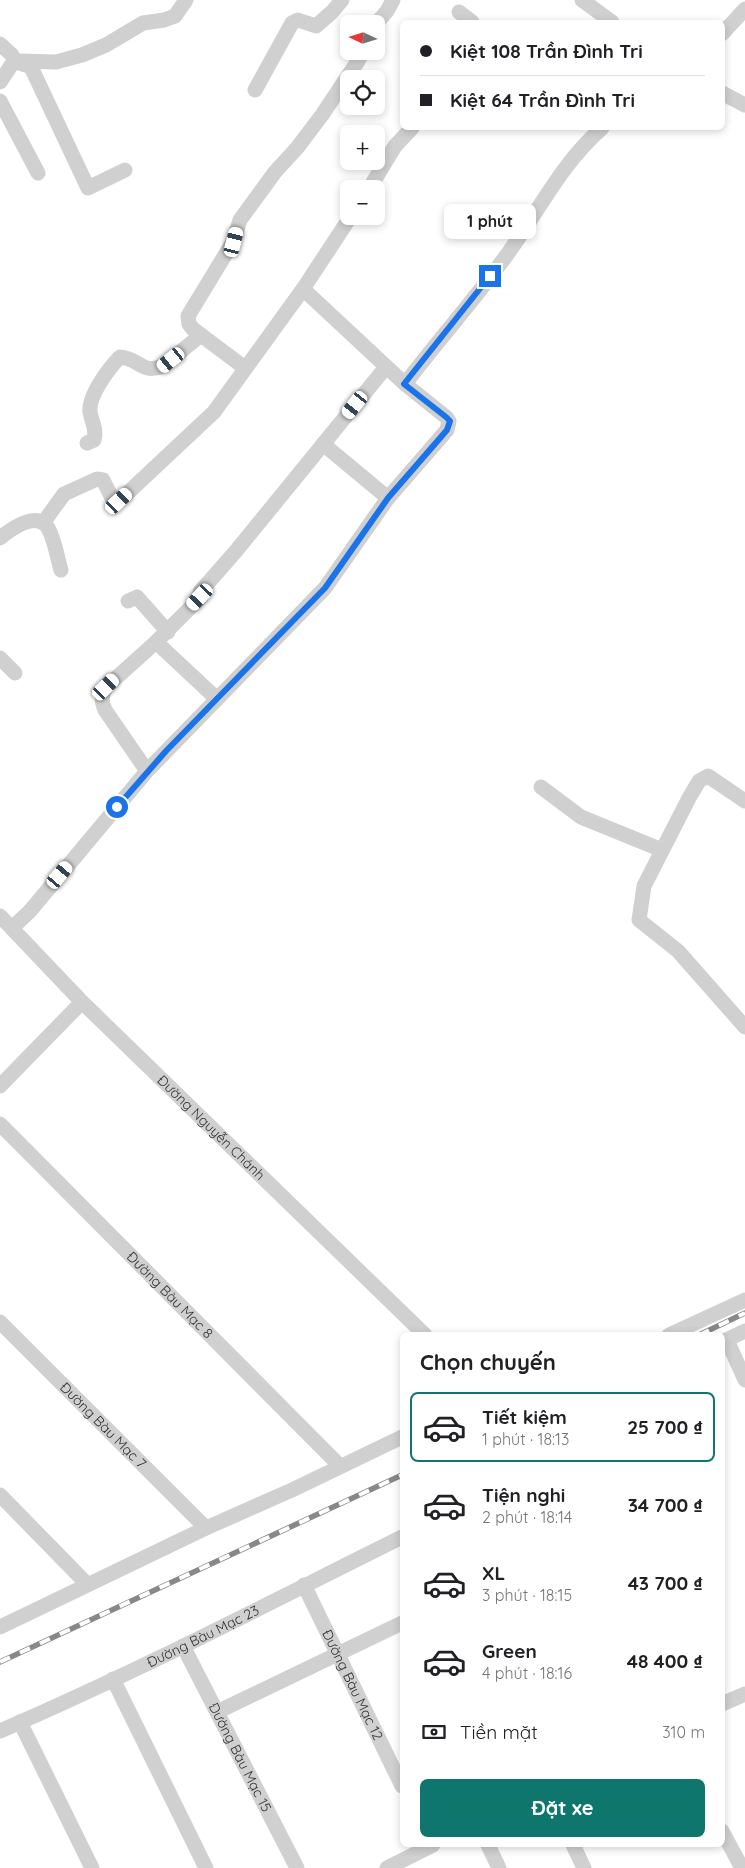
<!DOCTYPE html>
<html lang="vi">
<head>
<meta charset="utf-8">
<style>
	:root { --surface:#fff; --page:#f2f2f2; --text:#202124; --muted:#757577; --line:#e0e0e0; --accent:#0f766e }
	body { margin:0; font-family:Quicksand,sans-serif; background:var(--page); color:var(--text); height:100vh; display:flex; flex-direction:column; font-size:19px; white-space:nowrap }
	* { box-sizing:border-box; margin:0 }
	p { font-size:16px; color:var(--muted) }
	.icon { flex:none; width:28px; height:28px; fill:none; stroke:currentColor; stroke-width:2; stroke-linecap:round; stroke-linejoin:round }
	.map { position:relative; flex:1; overflow:hidden }
	.drawer { position:absolute; left:400px; top:1332px; width:325px; height:515px; display:flex; flex-direction:column; background:var(--surface); border-radius:8px; box-shadow:0 2px 8px #0003 }
	.drawer>* { flex:none }
	.guide { position:absolute; left:400px; top:20px; width:325px; height:110px; border-radius:8px; box-shadow:0 2px 8px #0003; display:grid; align-content:center; height:110px; padding:0 20px; background:var(--surface) }
	.needle { width:32px; rotate:274deg }
	.controls { position:absolute; left:340px; top:15px; display:grid; gap:10px }
	.controls a { display:grid; place-items:center; width:45px; height:45px; border-radius:8px; background:var(--surface); box-shadow:0 2px 8px #0003; font-size:25px }
	.end { position:absolute; width:22px; height:22px; margin:-11px; border:6px solid #1a73e8; background:#fff; box-shadow:0 0 0 2px #fff }
	.from { border-radius:50% }
	.bubble { position:absolute; height:35px; border-radius:8px; background:var(--surface); box-shadow:0 2px 8px #0003; font-size:16px; font-weight:800; line-height:35px; text-align:center }
	.car { position:absolute; width:15px; height:30px; margin:-15px -8px; border-radius:6px; box-shadow:0 0 4px 1px #0007; background:linear-gradient(#fff 24%,#345 0 40%,#fff 0 76%,#345 0 86%,#fff 0) }
	.guide b { display:flex; align-items:center; gap:18px; height:48px; font-size:19px }
	.guide b+b { border-top:1px solid var(--line) }
	.guide i { width:12px; height:12px; background:var(--text) }
	ul { padding:0; list-style:none }
	li { display:flex; align-items:center; gap:15px; height:70px; margin:0 10px 8px; padding:0 10px; border:2px solid transparent; border-radius:8px }
	li div { flex:1 }
	li b { display:block; font-size:19px }
	li em { font-style:normal; font-weight:800 }
	li.on { border-color:var(--accent) }
	li>.icon { width:45px; height:45px; stroke-width:1.5 }
	h2 { padding:0 20px; font-size:22px; line-height:60px }
	.pay { display:flex; align-items:center; gap:12px; height:55px; padding:0 20px; font-size:19px }
	.pay p { margin-inline-start:auto }
	.cta { display:flex; gap:10px; margin-top:auto; padding:10px 20px }
	.cta a { flex:1; height:58px; border-radius:8px; background:var(--accent); color:#fff; font-size:20px; font-weight:800; line-height:58px; text-align:center }
	.map>svg:first-child { display:block }
	.lines { fill:none; stroke-linecap:round; stroke-linejoin:round }
	.minor { stroke:#d0d0d0; stroke-width:15 }
	.rail-casing { stroke:#888; stroke-width:5.5 }
	.rail { stroke:#fff; stroke-width:4; stroke-dasharray:11; stroke-linecap:butt }
	.route { stroke:#1a73e8; stroke-width:6 }
	.labels { text-anchor:middle; stroke-width:5; stroke-linejoin:round; paint-order:stroke }
	.street-label { font-size:14px; fill:#333; stroke:#fff }
</style>
</head>
<body>
<div class="map">
<svg width="745" height="1868" viewBox="0 0 745 1868">
	<rect width="100%" height="100%" fill="#fff"/>
	<g class="lines">
		<g class="minor">
			<path d="M582 0 612 22"/>
			<path d="M459 12 472 22"/>
			<path d="M376 24 387 11 393 0"/>
			<path d="M722 34 745 9"/>
			<path d="M0 44 12 55 14 61 0 82"/>
			<path d="M14 61 31 67 88 188 125 170"/>
			<path d="M20 61 56 62 82 55 106 45 143 23 164 20 175 16 186 0"/>
			<path d="M255 90 292 23 298 20 316 26 332 12 342 0"/>
			<path d="M722 93 745 105"/>
			<path d="M0 101 38 173"/>
			<path d="M369 189 395 146 412 128"/>
			<path d="M245 368 193 329 189 324 188 316 233 242 240 220 275 172 297 148 322 115 358 61 363 51"/>
			<path d="M405 384C439 339 478 296 511 249 541 207 562 163 602 128"/>
			<path d="M87 443 94 440C97 429 92 423 90 412 88 396 109 368 120 357 139 358 142 375 163 366L201 335"/>
			<path d="M323 444 388 498"/>
			<path d="M43 523 64 494 97 479 103 480 113 500 119 501 214 412 303 289 351 216"/>
			<path d="M0 538C11 529 37 510 48 528 55 540 57 557 61 570"/>
			<path d="M128 601 137 597 168 632"/>
			<path d="M0 658 15 673"/>
			<path d="M217 699 156 642 201 597 200 592 236 551 386 367"/>
			<path d="M147 771 105 710C101 700 101 696 106 687L156 642"/>
			<path d="M541 787 581 817 662 850"/>
			<path d="M745 801 708 776 699 781 689 798 644 886 639 920 678 951 745 1027"/>
			<path id="s1" d="M0 916 82 1002 425 1335"/>
			<path d="M12 928 30 911 147 771 325 588 388 498 447 430 449 421 446 417 405 384 303 289"/>
			<path d="M0 1086 82 1002"/>
			<path id="s2" d="M0 1124 340 1466"/>
			<path id="s3" d="M0 1322 206 1528"/>
			<path d="M669 1335 745 1300"/>
			<path d="M727 1340 745 1380"/>
			<path d="M722 1342 745 1331"/>
			<path d="M0 1495 87 1584"/>
			<path id="s4" d="M304 1585 402 1786"/>
			<path d="M0 1627 206 1528 292 1490 402 1437"/>
			<path id="s5" d="M183 1646 297 1868"/>
			<path d="M113 1679 206 1868"/>
			<path d="M722 1704 745 1694"/>
			<path d="M217 1712 402 1623"/>
			<path d="M20 1722 92 1868"/>
			<path id="s6" d="M0 1731C137 1672 269 1603 402 1537"/>
			<path d="M722 1831 742 1868"/>
			<path d="M488 1845 499 1868"/>
			<path d="M573 1845 584 1868"/>
			<path d="M387 1868 433 1845"/>
		</g>
		<g class="rail-casing">
			<path id="rail" d="M699 1335 745 1313
				M0 1662 402 1475"/>
		</g>
		<use href="#rail" class="rail"/>
	</g>
	<g class="lines">
		<path class="route" d="M117 807 166 751 325 588 388 498 447 430 450 421 446 417 404 384 490 276"/>
	</g>
	<g class="labels">
		<g class="street-label">
			<text dy="5" stroke="none"><textPath href="#s1" startOffset="299">Đường Nguyễn Chánh</textPath></text>
			<text dy="5" stroke="none"><textPath href="#s2" startOffset="241">Đường Bàu Mạc 8</textPath></text>
			<text dy="5" stroke="none"><textPath href="#s3" startOffset="146">Đường Bàu Mạc 7</textPath></text>
			<text dy="5" stroke="none"><textPath href="#s6" startOffset="224">Đường Bàu Mạc 23</textPath></text>
			<text dy="5" stroke="none"><textPath href="#s4" startOffset="111">Đường Bàu Mạc 12</textPath></text>
			<text dy="5" stroke="none"><textPath href="#s5" startOffset="125">Đường Bàu Mạc 15</textPath></text>
		</g>
	</g>
</svg>
<div class="controls">
<a><svg class="needle" viewBox="-14 -14 28 28"><path d="M0-13l5 13h-10z" fill="#e53935"/><path d="M0 13l5-13h-10z" fill="#757577"/></svg></a>
<a><svg class="icon" aria-label="locate" viewBox="0 0 24 24"><circle cx="12" cy="12" r="6"/><path d="M12 2v4M12 18v4M2 12h4M18 12h4"/></svg></a>
<a>+</a>
<a>−</a>
</div>
<i class="end from" style="left:117px;top:807px"></i>
<i class="end" style="left:490px;top:276px"></i>
<div class="bubble" style="left:444px;top:204px;width:92px">1 phút</div>
<i class="car" style="left:234px;top:242px;rotate:14deg"></i>
<i class="car" style="left:171px;top:360px;rotate:231deg"></i>
<i class="car" style="left:355px;top:405px;rotate:219deg"></i>
<i class="car" style="left:119px;top:501px;rotate:47deg"></i>
<i class="car" style="left:200px;top:597px;rotate:223deg"></i>
<i class="car" style="left:106px;top:687px;rotate:45deg"></i>
<i class="car" style="left:60px;top:875px;rotate:40deg"></i>
<div class="guide">
<b><i class="from"></i>Kiệt 108 Trần Đình Tri</b>
<b><i></i>Kiệt 64 Trần Đình Tri</b>
</div>
<section class="drawer">
<h2>Chọn chuyến</h2>
<ul>
<li class="on"><svg class="icon" aria-label="car" viewBox="0 0 24 24"><path d="M5 17H2v-5l4-1 3-4h7l3 4 3 1v5h-3M9 17h6M6 11h13"/><circle cx="7" cy="17" r="2"/><circle cx="17" cy="17" r="2"/></svg><div><b>Tiết kiệm</b><p>1 phút · 18:13</p></div><em>25 700 ₫</em></li>
<li><svg class="icon" aria-label="car" viewBox="0 0 24 24"><path d="M5 17H2v-5l4-1 3-4h7l3 4 3 1v5h-3M9 17h6M6 11h13"/><circle cx="7" cy="17" r="2"/><circle cx="17" cy="17" r="2"/></svg><div><b>Tiện nghi</b><p>2 phút · 18:14</p></div><em>34 700 ₫</em></li>
<li><svg class="icon" aria-label="car" viewBox="0 0 24 24"><path d="M5 17H2v-5l4-1 3-4h7l3 4 3 1v5h-3M9 17h6M6 11h13"/><circle cx="7" cy="17" r="2"/><circle cx="17" cy="17" r="2"/></svg><div><b>XL</b><p>3 phút · 18:15</p></div><em>43 700 ₫</em></li>
<li><svg class="icon" aria-label="car" viewBox="0 0 24 24"><path d="M5 17H2v-5l4-1 3-4h7l3 4 3 1v5h-3M9 17h6M6 11h13"/><circle cx="7" cy="17" r="2"/><circle cx="17" cy="17" r="2"/></svg><div><b>Green</b><p>4 phút · 18:16</p></div><em>48 400 ₫</em></li>
</ul>
<div class="pay"><svg class="icon" aria-label="cash" viewBox="0 0 24 24"><path d="M3 7h18v10H3z"/><circle cx="12" cy="12" r="2"/></svg>Tiền mặt<p>310 m</p></div>
<div class="cta"><a>Đặt xe</a></div>
</section>
</div>
</body>
</html>
